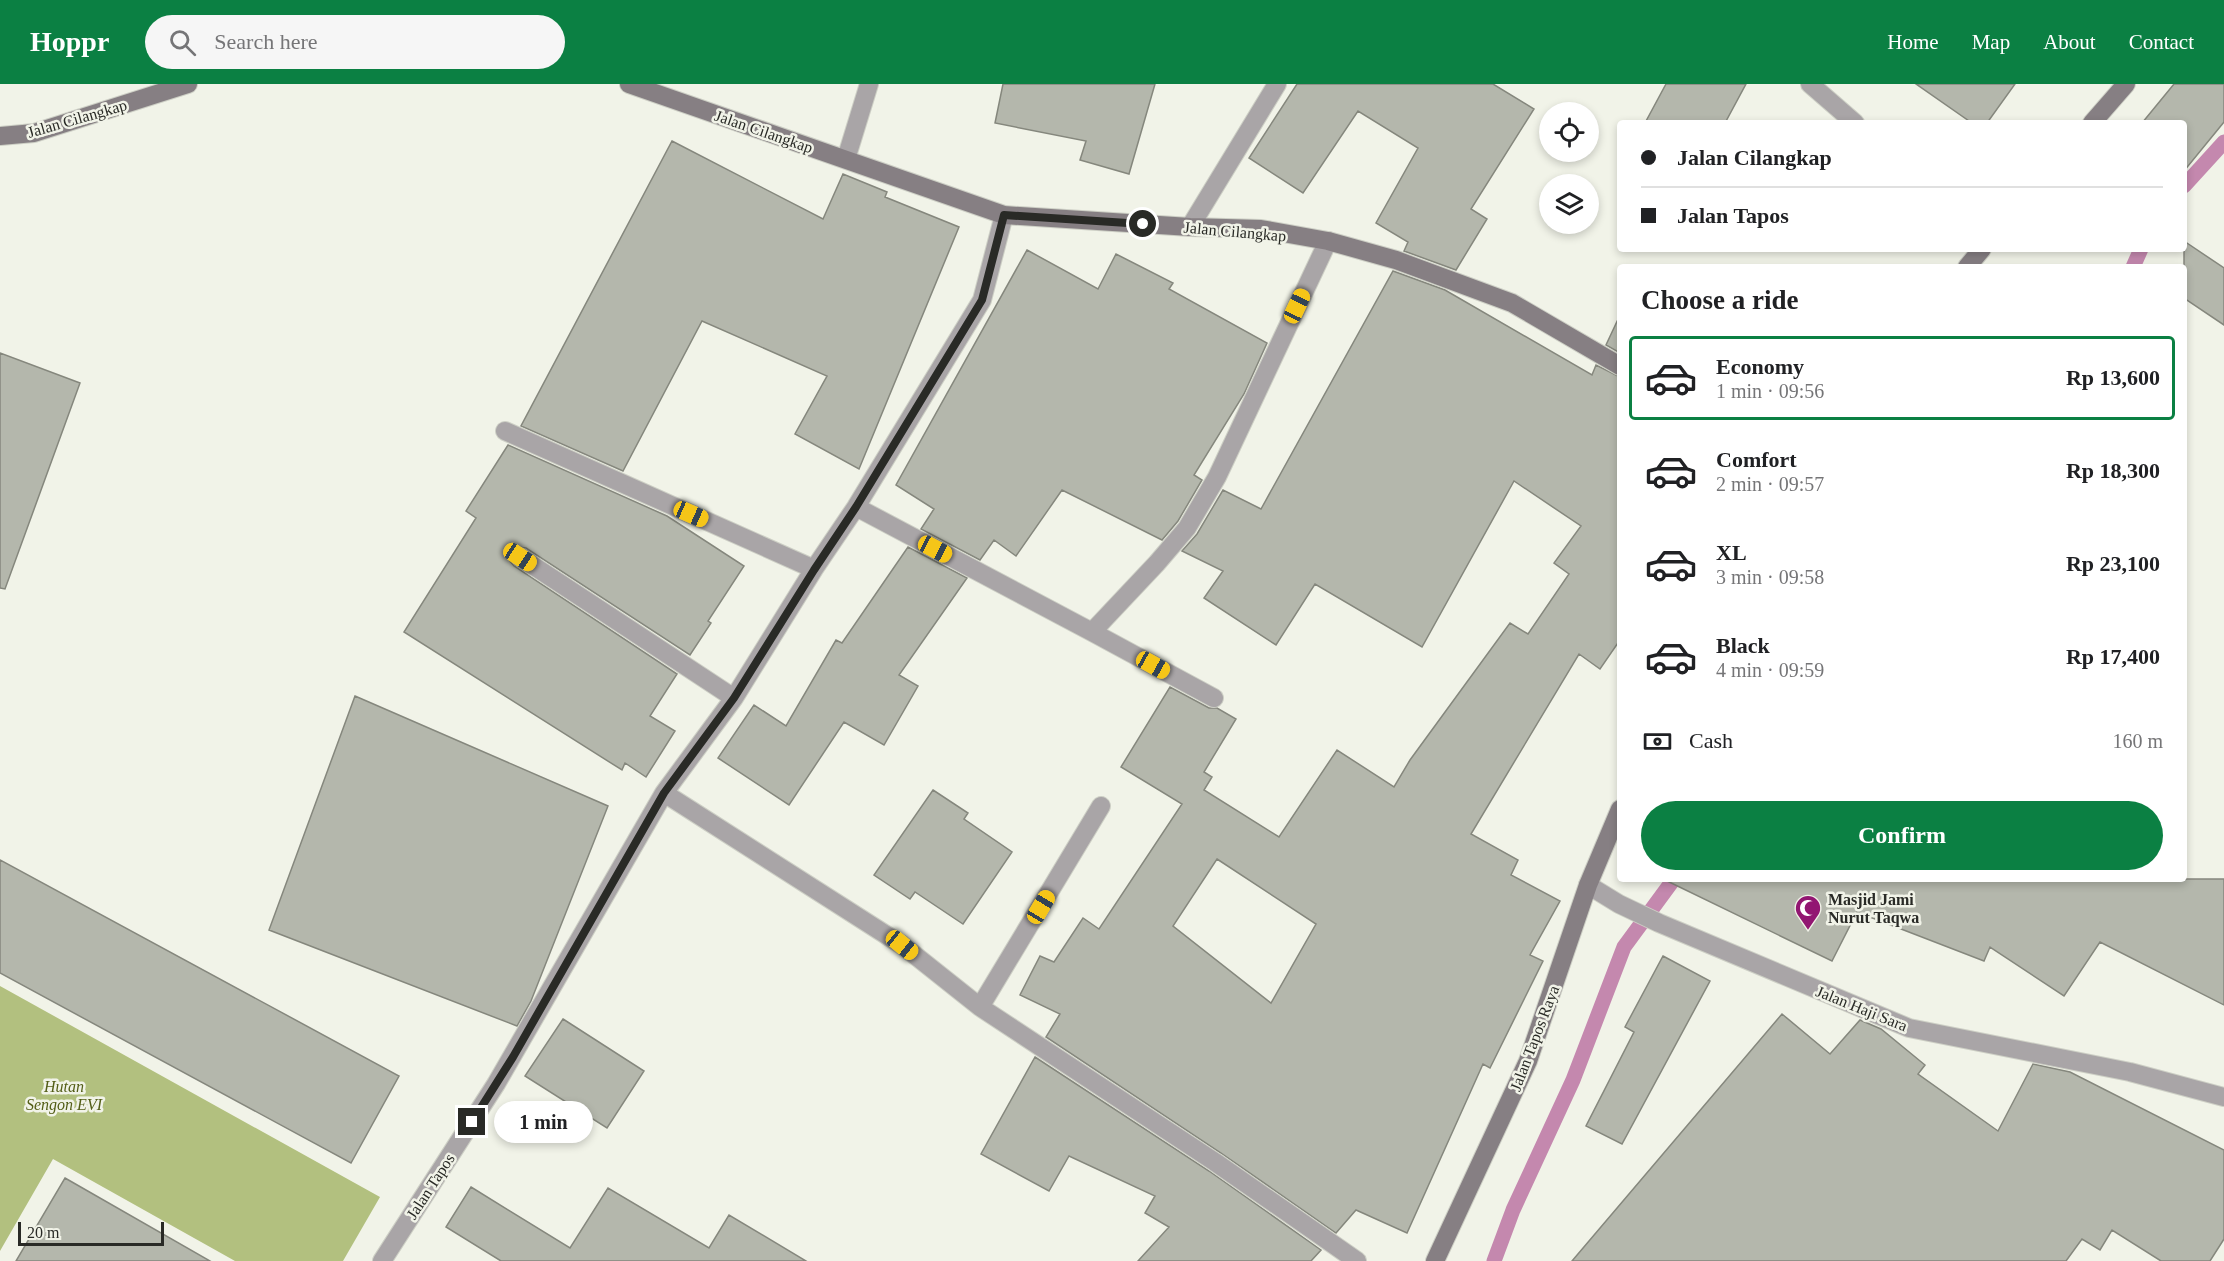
<!DOCTYPE html>
<html lang="en">
<head>
<meta charset="utf-8">
<style>
	:root { --surface:#fff; --page:#f6f6f6; --text:#202124; --muted:#757577; --line:#e0e0e0; --accent:#0b8043 }
	body { margin:0; font-family:Georgia,serif; background:var(--page); color:var(--text); height:100vh; display:flex; flex-direction:column; font-size:22px; white-space:nowrap }
	* { box-sizing:border-box; margin:0 }
	p { font-size:20px; color:var(--muted) }
	.icon { flex:none; width:33px; height:33px; fill:none; stroke:currentColor; stroke-width:2; stroke-linecap:round; stroke-linejoin:round }
	.map { position:relative; flex:1; overflow:hidden }
	.side { position:absolute; left:1617px; top:180px; width:570px; height:618px; display:flex; flex-direction:column; background:var(--surface); border-radius:6px; box-shadow:0 3px 9px #0003 }
	.side>* { flex:none }
	.guide { position:absolute; left:1617px; top:36px; width:570px; height:132px; border-radius:6px; box-shadow:0 3px 9px #0003; display:grid; align-content:center; height:132px; padding:0 24px; background:var(--surface) }
	.controls { position:absolute; left:1539px; top:18px; display:grid; gap:12px }
	.controls a { display:grid; place-items:center; width:60px; height:60px; border-radius:50%; background:var(--surface); box-shadow:0 3px 9px #0003; font-size:30px }
	.scale { position:absolute; left:18px; bottom:15px; width:146px; box-sizing:border-box; padding-left:6px; border:3px solid #292a26; border-top:0; font-size:16px; line-height:21px; white-space:nowrap; color:#292a26; -webkit-text-stroke:4px #f1f3e8; paint-order:stroke }
	.end { position:absolute; width:27px; height:27px; margin:-14px; border:8px solid #292a26; background:#fff; box-shadow:0 0 0 3px #fff }
	.from { border-radius:50% }
	.bubble { position:absolute; height:42px; border-radius:21px; background:var(--surface); box-shadow:0 3px 9px #0003; font-size:20px; font-weight:600; line-height:42px; text-align:center }
	.car { position:absolute; width:18px; height:36px; margin:-18px -9px; border-radius:8px; box-shadow:0 0 4px 2px #0007; background:linear-gradient(#f5c518 24%,#345 0 40%,#f5c518 0 76%,#345 0 86%,#f5c518 0) }
	.guide b { display:flex; align-items:center; gap:21px; height:57px; font-size:22px }
	.guide b+b { border-top:2px solid var(--line) }
	.guide i { width:15px; height:15px; background:var(--text) }
	ul { padding:0; list-style:none }
	li { display:flex; align-items:center; gap:18px; height:84px; margin:0 12px 9px; padding:0 12px; border:3px solid transparent; border-radius:6px }
	li div { flex:1 }
	li b { display:block; font-size:22px }
	li em { font-style:normal; font-weight:600 }
	li.selected { border-color:var(--accent) }
	li>.icon { width:54px; height:54px; stroke-width:1.5 }
	h2 { padding:0 24px; font-size:27px; line-height:72px }
	.pay { display:flex; align-items:center; gap:15px; height:66px; padding:0 24px; font-size:22px }
	.pay p { margin-inline-start:auto }
	.button { display:flex; gap:12px; margin-top:auto; padding:12px 24px }
	.button a { flex:1; height:69px; border-radius:36px; background:var(--accent); color:#fff; font-size:24px; font-weight:600; line-height:69px; text-align:center }
	header { display:flex; align-items:center; gap:36px; box-sizing:border-box; height:84px; padding:0 30px; background:var(--accent); color:#fff }
	header strong { font-size:28px }
	nav { display:flex; gap:33px; margin-inline-start:auto; font-size:21px }
	.search { width:420px; height:54px; background:var(--page); display:flex; align-items:center; gap:15px; box-sizing:border-box; padding:0 21px; border-radius:33px; color:var(--muted); font-size:22px }
	.map>svg:first-child { display:block }
	.forest { fill:#b2c07f }
	.lines { fill:none; stroke-linecap:round; stroke-linejoin:round }
	.stream { stroke:#c488ae; stroke-width:15 }
	.building { fill:#b4b7ac; stroke:#85877d; stroke-width:1.5; fill-rule:evenodd }
	.street-casing { stroke:#cdcfc5; stroke-width:20 }
	.secondary-casing { stroke:#cdcfc5; stroke-width:20 }
	.street { stroke:#a9a5a7; stroke-width:18 }
	.secondary { stroke:#867f83; stroke-width:18 }
	.route { stroke:#292a26; stroke-width:8 }
	.labels { text-anchor:middle; stroke-width:5; stroke-linejoin:round; paint-order:stroke }
	.street-label { font-size:16px; fill:#292a26; stroke:#f1f3e8 }
	.poi-label { font-size:16px; font-weight:bold; fill:#292a26; stroke:#f1f3e8; text-anchor:start }
	.park-label { font-size:16px; font-style:italic; fill:#535e17; stroke:#f1f3e8 }
</style>
</head>
<body>
<header>
<strong>Hoppr</strong>
<div class="search"><svg class="icon" aria-label="search" viewBox="0 0 24 24"><circle cx="10" cy="10" r="6"/><path d="M15 15l6 6"/></svg>Search here</div>
<nav><a>Home</a><a>Map</a><a>About</a><a>Contact</a></nav>
</header>
<div class="map">
<svg width="2224" height="1177" viewBox="0 0 2224 1177">
	<rect width="100%" height="100%" fill="#f1f3e8"/>
	<path class="forest" d="M0 902 380 1113 343 1177H235L53 1075 0 1167Z"/>
	<g class="lines">
		<path class="stream" d="M2184 102 2224 58
			M2133 183 2141 165
			M1494 1177 1513 1126 1573 996 1624 863 1674 795"/>
	</g>
	<path class="building" d="M1003 0H1155L1129 90 1080 76 1086 57 995 39Z
		M1297 0H1493L1534 25 1471 125 1487 135 1456 186 1404 167 1408 158 1376 139 1418 64 1358 27 1303 109 1249 74Z
		M1666 0H1746L1725 39H1645Z
		M1916 0H2015L1987 39H1972Z
		M2174 0H2224V38L2184 87V39H2142Z
		M672 57 823 135 843 90 887 108 885 113 959 143 859 385 795 350 827 292 702 237 623 387 521 342Z
		M2184 157 2224 184V241L2184 214Z
		M1027 166 1098 205 1116 170 1173 199 1169 205 1267 259 1244 310 1194 391 1202 396 1178 437 1162 456 1062 406 1016 472 994 456 980 476 921 445 934 425 896 401Z
		M1393 187 1445 206 1592 291 1596 281 1620 293V556L1600 585 1579 570 1471 750 1518 776 1511 791 1560 817 1530 871 1543 877 1490 984 1483 980 1407 1149 1356 1126 1336 1149 1221 1069 1046 953 1060 930 1020 911 1040 872 1054 878 1083 834 1099 845 1182 720 1121 683 1170 603 1209 624H1217L1236 635 1204 688 1212 693 1204 706 1279 753 1337 666 1394 703 1410 676 1510 539 1528 550 1569 490 1554 479 1581 442 1514 397 1422 563 1315 500 1276 561 1204 514 1223 487 1182 467 1197 450 1223 406 1261 425ZM1217 775 1316 840 1271 919 1173 842Z
		M1620 231V269L1606 261Z
		M0 269 80 299 5 505 0 504Z
		M508 361 667 432 744 482 708 537 711 539 690 571 526 464 516 463 510 467V477L514 482 677 590 650 632 675 647 646 693 625 679 622 686 404 548 476 434 466 427Z
		M908 463 967 494 899 591 918 602 884 661 844 638 789 721 718 674 754 621 786 642 836 556 842 559Z
		M355 612 608 722 531 917 517 942 269 846Z
		M933 706 968 729 964 735 1012 768 963 840 915 808 910 815 874 791Z
		M0 776 399 992 351 1079 0 889Z
		M1663 795H2224V921L2100 858 2064 912 1990 863 1984 877 1857 828 1832 877Z
		M1663 872 1710 897 1622 1060 1586 1042 1634 948 1625 943Z
		M1782 930 1830 970 1860 936 1881 945 1925 981 1918 990 1998 1047 2033 980 2070 988 2224 1066V1155L2210 1177H2161L2112 1146 2100 1166 2082 1155 2066 1177H1572Z
		M563 935 644 987 607 1044 525 992Z
		M1035 973 1209 1087 1321 1166 1311 1177H1138L1169 1143 1145 1129 1155 1112 1069 1072 1049 1107 981 1070Z
		M65 1094 210 1177H16Z
		M471 1103 570 1164 608 1104 709 1164 729 1131 806 1177H501L446 1143Z"/>
	<g class="lines">
		<g class="street-casing">
			<path id="street" d="M1810 0 1855 39
				M846 75 869 0
				M1190 143 1277 0
				M505 347 814 485
				M856 423 1092 548 1214 614
				M520 473 734 614
				M1092 548 1157 479 1187 444 1217 393 1328 157
				M664 709 902 861 980 923 1215 1078 1357 1177
				M1588 801 1619 820 1659 839 1909 944 2130 988 2224 1013
				M980 923 1101 722
				M382 1177 496 1000 664 709 734 614 814 485 856 423 982 216 1004 131"/>
		</g>
		<g class="secondary-casing">
			<path id="secondary" d="M629 0 1004 131 1190 143 1261 145 1328 157 1396 176 1512 219 1620 282
				M2092 39 2126 0
				M0 52 34 49 188 0
				M1967 183 1982 165
				M1435 1177 1528 977 1588 801 1620 725"/>
		</g>
		<use href="#street" class="street"/>
		<use href="#secondary" class="secondary"/>
	</g>
	<g class="lines">
		<path class="route" d="M472 1038 513 973 664 709 734 614 814 486 856 423 982 216 1004 131 1143 140"/>
	</g>
	<defs>
		<g id="mosque-pin" transform="scale(1.35)"><path d="M0 17L-7.5 6A9.5 9.5 0 1 1 7.5 6Z" fill="#921672" stroke="#f1f3e8"/><path d="M3.5-4.9A6 6 0 1 0 3.5 4.9A5 5 0 1 1 3.5-4.9Z" fill="#fff"/></g>
	</defs>
	<g fill-rule="evenodd">
		<use href="#mosque-pin" x="1808" y="824"/>
	</g>
	<g class="labels">
		<g class="street-label">
			<text transform="translate(77 34) rotate(-16)" y="6">Jalan Cilangkap</text>
			<text transform="translate(764 47) rotate(19)" y="6">Jalan Cilangkap</text>
			<text transform="translate(1235 147) rotate(5)" y="6">Jalan Cilangkap</text>
			<text transform="translate(1862 924) rotate(22)" y="6">Jalan Haji Sara</text>
			<text transform="translate(1534 954) rotate(-69)" y="6">Jalan Tapos Raya</text>
			<text transform="translate(430 1102) rotate(-57)" y="6">Jalan Tapos</text>
		</g>
		<g class="poi-label">
			<text x="1828" y="821">Masjid Jami<tspan x="1828" dy="18">Nurut Taqwa</tspan></text>
		</g>
		<g class="park-label">
			<text x="64" y="1008">Hutan<tspan x="64" dy="18">Sengon EVI</tspan></text>
		</g>
	</g>
</svg>
<div class="controls">
<a><svg class="icon" aria-label="locate" viewBox="0 0 24 24"><circle cx="12" cy="12" r="6"/><path d="M12 2v4M12 18v4M2 12h4M18 12h4"/></svg></a>
<a><svg class="icon" aria-label="layers" viewBox="0 0 24 24"><path d="M12 4l9 5-9 5-9-5zM3 14l9 5 9-5"/></svg></a>
</div>
<div class="scale">20 m</div>
<i class="end from" style="left:1143px;top:140px"></i>
<i class="end" style="left:472px;top:1038px"></i>
<div class="bubble" style="left:494px;top:1017px;width:99px">1 min</div>
<i class="car" style="left:1297px;top:222px;rotate:25deg"></i>
<i class="car" style="left:691px;top:430px;rotate:114deg"></i>
<i class="car" style="left:935px;top:465px;rotate:118deg"></i>
<i class="car" style="left:520px;top:473px;rotate:123deg"></i>
<i class="car" style="left:1153px;top:581px;rotate:119deg"></i>
<i class="car" style="left:1041px;top:823px;rotate:31deg"></i>
<i class="car" style="left:902px;top:861px;rotate:129deg"></i>
<div class="guide">
<b><i class="from"></i>Jalan Cilangkap</b>
<b><i></i>Jalan Tapos</b>
</div>
<section class="side">
<h2>Choose a ride</h2>
<ul>
<li class="selected"><svg class="icon" aria-label="car" viewBox="0 0 24 24"><path d="M5 17H2v-5l4-1 3-4h7l3 4 3 1v5h-3M9 17h6M6 11h13"/><circle cx="7" cy="17" r="2"/><circle cx="17" cy="17" r="2"/></svg><div><b>Economy</b><p>1 min · 09:56</p></div><em>Rp 13,600</em></li>
<li><svg class="icon" aria-label="car" viewBox="0 0 24 24"><path d="M5 17H2v-5l4-1 3-4h7l3 4 3 1v5h-3M9 17h6M6 11h13"/><circle cx="7" cy="17" r="2"/><circle cx="17" cy="17" r="2"/></svg><div><b>Comfort</b><p>2 min · 09:57</p></div><em>Rp 18,300</em></li>
<li><svg class="icon" aria-label="car" viewBox="0 0 24 24"><path d="M5 17H2v-5l4-1 3-4h7l3 4 3 1v5h-3M9 17h6M6 11h13"/><circle cx="7" cy="17" r="2"/><circle cx="17" cy="17" r="2"/></svg><div><b>XL</b><p>3 min · 09:58</p></div><em>Rp 23,100</em></li>
<li><svg class="icon" aria-label="car" viewBox="0 0 24 24"><path d="M5 17H2v-5l4-1 3-4h7l3 4 3 1v5h-3M9 17h6M6 11h13"/><circle cx="7" cy="17" r="2"/><circle cx="17" cy="17" r="2"/></svg><div><b>Black</b><p>4 min · 09:59</p></div><em>Rp 17,400</em></li>
</ul>
<div class="pay"><svg class="icon" aria-label="cash" viewBox="0 0 24 24"><path d="M3 7h18v10H3z"/><circle cx="12" cy="12" r="2"/></svg>Cash<p>160 m</p></div>
<div class="button"><a>Confirm</a></div>
</section>
</div>
</body>
</html>
